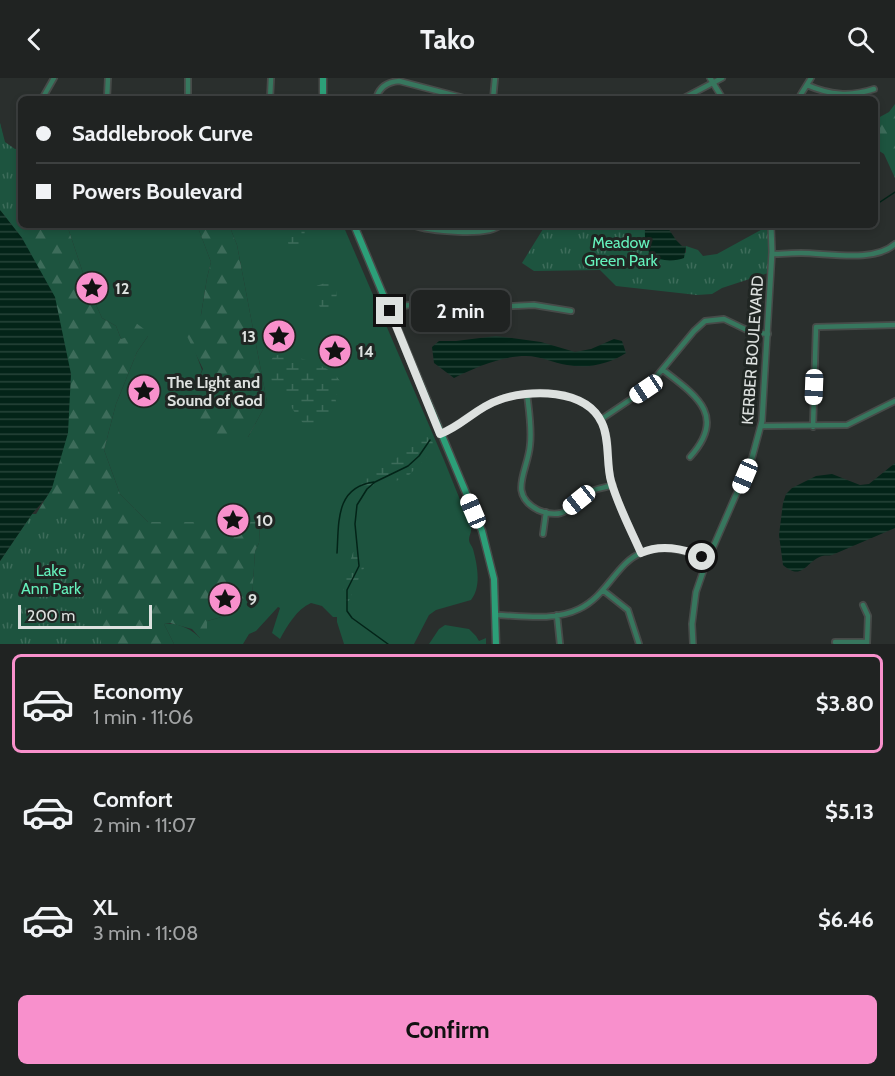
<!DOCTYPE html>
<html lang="en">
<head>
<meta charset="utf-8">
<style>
	:root { --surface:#202322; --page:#282b2a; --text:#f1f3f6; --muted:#a2a4a5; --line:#3d4040; --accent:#f890cc }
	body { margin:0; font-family:Cabin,sans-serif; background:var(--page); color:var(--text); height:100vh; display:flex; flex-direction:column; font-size:22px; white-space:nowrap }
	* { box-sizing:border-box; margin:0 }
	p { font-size:20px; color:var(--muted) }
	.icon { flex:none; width:33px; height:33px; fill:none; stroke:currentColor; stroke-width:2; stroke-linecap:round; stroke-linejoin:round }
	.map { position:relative; height:566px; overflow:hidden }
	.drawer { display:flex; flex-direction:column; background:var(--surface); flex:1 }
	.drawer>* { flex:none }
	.hud { position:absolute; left:18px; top:18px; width:860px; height:132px; border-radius:9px; box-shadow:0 3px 9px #0003,0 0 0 2px var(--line); display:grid; align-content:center; height:132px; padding:0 18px; background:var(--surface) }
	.scale { position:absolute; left:18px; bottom:15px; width:134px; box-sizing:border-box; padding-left:6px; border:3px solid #dde1df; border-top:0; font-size:16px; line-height:21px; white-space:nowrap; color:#dde1df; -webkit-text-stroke:4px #202623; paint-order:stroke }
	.end { position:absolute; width:27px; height:27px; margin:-14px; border:8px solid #dde1df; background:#111; box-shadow:0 0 0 3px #111 }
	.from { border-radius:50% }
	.bubble { position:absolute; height:42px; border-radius:9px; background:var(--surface); box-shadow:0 3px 9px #0003,0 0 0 2px var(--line); font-size:20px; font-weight:700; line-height:42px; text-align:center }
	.car { position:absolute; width:18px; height:36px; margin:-18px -9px; border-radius:8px; box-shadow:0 0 4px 2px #0007; background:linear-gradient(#fff 24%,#345 0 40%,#fff 0 76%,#345 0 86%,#fff 0) }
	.hud b { display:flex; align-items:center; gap:21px; height:57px; font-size:22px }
	.hud b+b { border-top:2px solid var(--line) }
	.hud i { width:15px; height:15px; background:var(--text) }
	ul { padding:10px 0 0; list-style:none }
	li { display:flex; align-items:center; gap:18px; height:99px; margin:0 12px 9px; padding:0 6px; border:3px solid transparent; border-radius:9px }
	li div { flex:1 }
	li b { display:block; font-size:22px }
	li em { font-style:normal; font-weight:700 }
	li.current { border-color:var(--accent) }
	li>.icon { width:54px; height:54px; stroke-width:1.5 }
	.button { display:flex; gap:12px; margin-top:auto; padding:12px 18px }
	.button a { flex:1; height:69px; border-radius:9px; background:var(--accent); color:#111; font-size:24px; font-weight:700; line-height:69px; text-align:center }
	header { display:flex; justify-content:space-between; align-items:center; height:78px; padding:0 18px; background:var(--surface); font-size:27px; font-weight:700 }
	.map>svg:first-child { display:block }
	.grass { fill:#1d543f }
	.forest { fill:url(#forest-firs) }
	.wetland { fill:url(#wetland-marsh) }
	.park { fill:url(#park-tufts) }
	.water { fill:url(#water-rules) }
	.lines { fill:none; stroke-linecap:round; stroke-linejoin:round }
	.stream { stroke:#032418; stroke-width:1.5 }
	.minor-casing { stroke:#474b49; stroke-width:8 }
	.tertiary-casing { stroke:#474b49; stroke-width:8 }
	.secondary-casing { stroke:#474b49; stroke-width:9 }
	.minor { stroke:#37775e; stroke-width:4.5 }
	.tertiary { stroke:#37775e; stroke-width:5 }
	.secondary { stroke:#2c9f78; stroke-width:6 }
	.route { stroke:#dde1df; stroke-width:8 }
	.labels { text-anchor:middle; stroke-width:6; stroke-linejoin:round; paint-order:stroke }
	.park-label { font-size:16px; fill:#64f0bb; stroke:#202623 }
	.poi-label { font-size:16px; font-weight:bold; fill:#dde1df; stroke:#202623; text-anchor:start }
	.street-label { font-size:16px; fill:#dde1df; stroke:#202623 }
</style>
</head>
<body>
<header><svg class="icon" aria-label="back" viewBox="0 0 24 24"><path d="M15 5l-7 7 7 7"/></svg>Tako<svg class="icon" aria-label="search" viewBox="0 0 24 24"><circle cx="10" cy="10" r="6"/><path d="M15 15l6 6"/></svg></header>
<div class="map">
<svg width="895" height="566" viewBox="0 0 895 566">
	<defs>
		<pattern id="forest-firs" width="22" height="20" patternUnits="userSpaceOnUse" patternTransform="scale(1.5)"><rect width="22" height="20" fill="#1d543f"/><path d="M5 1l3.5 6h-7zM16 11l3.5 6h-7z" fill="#3d6c5a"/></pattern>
		<pattern id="wetland-marsh" width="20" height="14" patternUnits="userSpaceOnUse" patternTransform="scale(1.5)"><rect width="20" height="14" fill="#1d543f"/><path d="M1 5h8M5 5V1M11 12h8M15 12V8" fill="none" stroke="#3d6c5a"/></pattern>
		<pattern id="park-tufts" width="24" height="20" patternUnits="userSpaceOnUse" patternTransform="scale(1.5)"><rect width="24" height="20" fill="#1d543f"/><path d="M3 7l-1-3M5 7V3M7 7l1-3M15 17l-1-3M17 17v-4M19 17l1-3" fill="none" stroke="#3d6c5a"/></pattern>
		<pattern id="water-rules" width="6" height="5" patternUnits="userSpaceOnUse" patternTransform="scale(1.5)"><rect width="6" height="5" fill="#032418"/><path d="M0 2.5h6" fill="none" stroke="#274439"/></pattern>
	</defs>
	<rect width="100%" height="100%" fill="#2a2f2d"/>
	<path class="grass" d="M67 147H197L211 184 207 200 195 273 202 292 193 316 248 359 267 324 237 167 229 147H343L444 382 471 449C472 455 469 457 469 462 469 465 472 468 473 471 477 486 482 508 471 522L436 532 429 537 414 566H344L337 544V539H333L322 528 311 525C297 531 287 548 280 561L272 555 280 530 278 529 256 553 249 556 243 566H174L164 546C177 544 192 551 200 560L207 550V543L229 537 241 528H250L252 521 255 473 259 465 260 444H148L120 416 104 372 116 326 137 274 148 258 121 261 116 248 102 240 87 207Z
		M445 547 469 551 476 558 479 563 486 560V566H429L439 551Z"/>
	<path class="forest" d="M895 26V100L884 76 876 71 875 65V39L878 40 889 34Z
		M0 45 5 68 21 74V147H67L87 207 102 240 116 248 121 261 127 259V247L136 245 144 251 148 258 137 274 116 326 104 372 120 416 148 444H260L259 465 255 473 252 522 250 528H241L229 537 207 543V560H200L192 551 170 545 164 546 174 566H24L0 495 52 410 22 160 0 132Z
		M197 147H229L237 167 267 324 248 359 204 355 191 337 192 316 203 291 184 252 201 237 207 200 211 184Z"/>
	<path class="wetland" d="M288 147H305L304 165 299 169 292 171 289 169 286 154Z
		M325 205 333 206 337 215 334 233 327 238 322 235 314 213 316 208Z
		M278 277C297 277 340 289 343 311L335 318 337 329C316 360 307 356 289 325 286 319 280 317 276 312 271 305 269 293 269 285L274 278Z
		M427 359 432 362 435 375 427 379 408 398 372 413 366 422 356 414 355 406C362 397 370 396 379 391 397 382 410 367 427 359Z
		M355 469H358L359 472 364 490 346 529C338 517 350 483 355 469Z"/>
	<path class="park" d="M0 45 5 64 15 71 21 70V132L0 133Z
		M544 147H645V157L686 175V168L698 172 703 178 717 176 770 147 771 194 722 210 712 216 697 217 616 208 600 192 534 193 522 185 543 151Z
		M32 436H102L101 566H0V483Z"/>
	<path class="water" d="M0 132 22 160 55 219 71 296 68 355 52 410 46 420 32 436 0 483Z
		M645 147H666L676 162 682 168H686L684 180C674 184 653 184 648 172 644 165 645 154 645 147Z
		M496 258 541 264 575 274 591 271 614 261 622 263 626 275C609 286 588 291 567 287 553 285 541 278 526 278 502 278 476 289 454 300L434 285 432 269 439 263H456Z
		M895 385V450L832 477C829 478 826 477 822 478 806 483 803 504 783 487L779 457 783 425 786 416 792 410 816 398 832 396 860 407 869 406Z"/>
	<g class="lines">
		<path class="stream" d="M874 128 895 114
			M337 475C339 445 335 409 374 404
			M388 566 352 540 347 533V512L359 488 355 446 357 427 367 411 375 404 408 388 419 378 430 362"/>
		<g class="minor-casing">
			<path id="minor" d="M807 7C830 17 850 19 874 11
				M42 21 54 0
				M107 21 108 0
				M188 21V0
				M270 21 271 0
				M376 21C379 9 387 4 399 3L468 21
				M493 21 495 0
				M682 21 722 0
				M798 21 811 0
				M412 147C428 153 489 159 500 147
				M772 176C782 176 792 175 801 175 828 175 874 185 895 166
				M390 233 403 228 431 224 476 230 534 227 571 233
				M663 292C697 318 727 338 690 379
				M527 316C529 333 532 350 530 367 528 393 507 416 538 432 545 435 553 437 561 435 571 432 577 421 586 415 594 411 604 410 613 407
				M600 342 646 311 694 253 705 243 724 241 751 254 768 256
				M761 348 847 347 895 323
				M813 349 816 249 895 247
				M440 356C462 347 477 329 499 322 530 311 585 309 602 345 611 362 606 385 611 403 618 428 631 452 641 475
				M543 456 546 434
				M604 513 628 532 639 566
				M863 527 868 538 867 566
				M497 537C523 538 555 543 579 531 600 521 609 502 625 486 648 463 681 469 707 482
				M557 537 560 566
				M835 564H867"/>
		</g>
		<g class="tertiary-casing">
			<path id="tertiary" d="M710 0 723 21
				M693 566 692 546 696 514 705 488 752 380 762 343 772 174 771 147"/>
		</g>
		<g class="secondary-casing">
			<path id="secondary" d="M323 0V21
				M354 147 482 453 494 501 496 566"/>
		</g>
		<use href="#minor" class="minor"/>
		<use href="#tertiary" class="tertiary"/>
		<use href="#secondary" class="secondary"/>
	</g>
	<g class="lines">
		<path class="route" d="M390 233 440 356C462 348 477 329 499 322 529 311 586 310 602 345 610 362 606 385 611 403 618 428 631 452 641 475 660 466 683 470 702 479"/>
	</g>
	<defs>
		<g id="sight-disc" transform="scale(1.725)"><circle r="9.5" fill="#f890cc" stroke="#202623"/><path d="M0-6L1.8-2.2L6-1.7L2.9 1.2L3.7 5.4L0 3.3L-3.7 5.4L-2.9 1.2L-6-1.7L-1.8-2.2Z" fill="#111"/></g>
	</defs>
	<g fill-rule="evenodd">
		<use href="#sight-disc" x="92" y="210"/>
		<use href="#sight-disc" x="279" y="258"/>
		<use href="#sight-disc" x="335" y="273"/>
		<use href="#sight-disc" x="144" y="313"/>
		<use href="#sight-disc" x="233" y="442"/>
		<use href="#sight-disc" x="225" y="521"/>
	</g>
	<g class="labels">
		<g class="park-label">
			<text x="621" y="170">Meadow<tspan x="621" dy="18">Green Park</tspan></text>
			<text x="51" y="498">Lake<tspan x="51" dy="18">Ann Park</tspan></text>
		</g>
		<g class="poi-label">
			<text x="115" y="216">12</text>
			<text x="256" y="264" text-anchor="end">13</text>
			<text x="358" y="279">14</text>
			<text x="167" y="310">The Light and<tspan x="167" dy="18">Sound of God</tspan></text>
			<text x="256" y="448">10</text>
			<text x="248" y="527">9</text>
		</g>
		<g class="street-label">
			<text transform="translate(752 272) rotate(-86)" y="6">KERBER BOULEVARD</text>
		</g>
	</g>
</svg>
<div class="scale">200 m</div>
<i class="end from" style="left:702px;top:479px"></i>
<i class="end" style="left:390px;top:233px"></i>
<div class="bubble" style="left:411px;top:212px;width:99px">2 min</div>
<i class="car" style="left:814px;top:309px;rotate:182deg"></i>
<i class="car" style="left:646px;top:311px;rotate:236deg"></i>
<i class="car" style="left:745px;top:398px;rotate:203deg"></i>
<i class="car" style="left:579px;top:422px;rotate:231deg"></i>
<i class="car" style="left:473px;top:433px;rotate:337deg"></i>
<div class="hud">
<b><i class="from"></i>Saddlebrook Curve</b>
<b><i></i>Powers Boulevard</b>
</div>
</div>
<section class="drawer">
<ul>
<li class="current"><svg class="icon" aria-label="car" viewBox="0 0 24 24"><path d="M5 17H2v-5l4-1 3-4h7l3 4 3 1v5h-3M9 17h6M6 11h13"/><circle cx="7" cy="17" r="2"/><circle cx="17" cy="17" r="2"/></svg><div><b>Economy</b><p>1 min · 11:06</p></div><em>$3.80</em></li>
<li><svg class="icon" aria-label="car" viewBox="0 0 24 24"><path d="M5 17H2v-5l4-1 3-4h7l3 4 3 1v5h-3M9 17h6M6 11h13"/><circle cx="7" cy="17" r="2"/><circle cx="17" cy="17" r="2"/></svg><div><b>Comfort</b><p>2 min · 11:07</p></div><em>$5.13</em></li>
<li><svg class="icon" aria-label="car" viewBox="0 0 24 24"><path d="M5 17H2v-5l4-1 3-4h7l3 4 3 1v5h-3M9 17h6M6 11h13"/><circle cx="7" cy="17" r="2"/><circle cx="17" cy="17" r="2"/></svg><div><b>XL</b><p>3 min · 11:08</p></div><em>$6.46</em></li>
</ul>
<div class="button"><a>Confirm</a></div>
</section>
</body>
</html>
